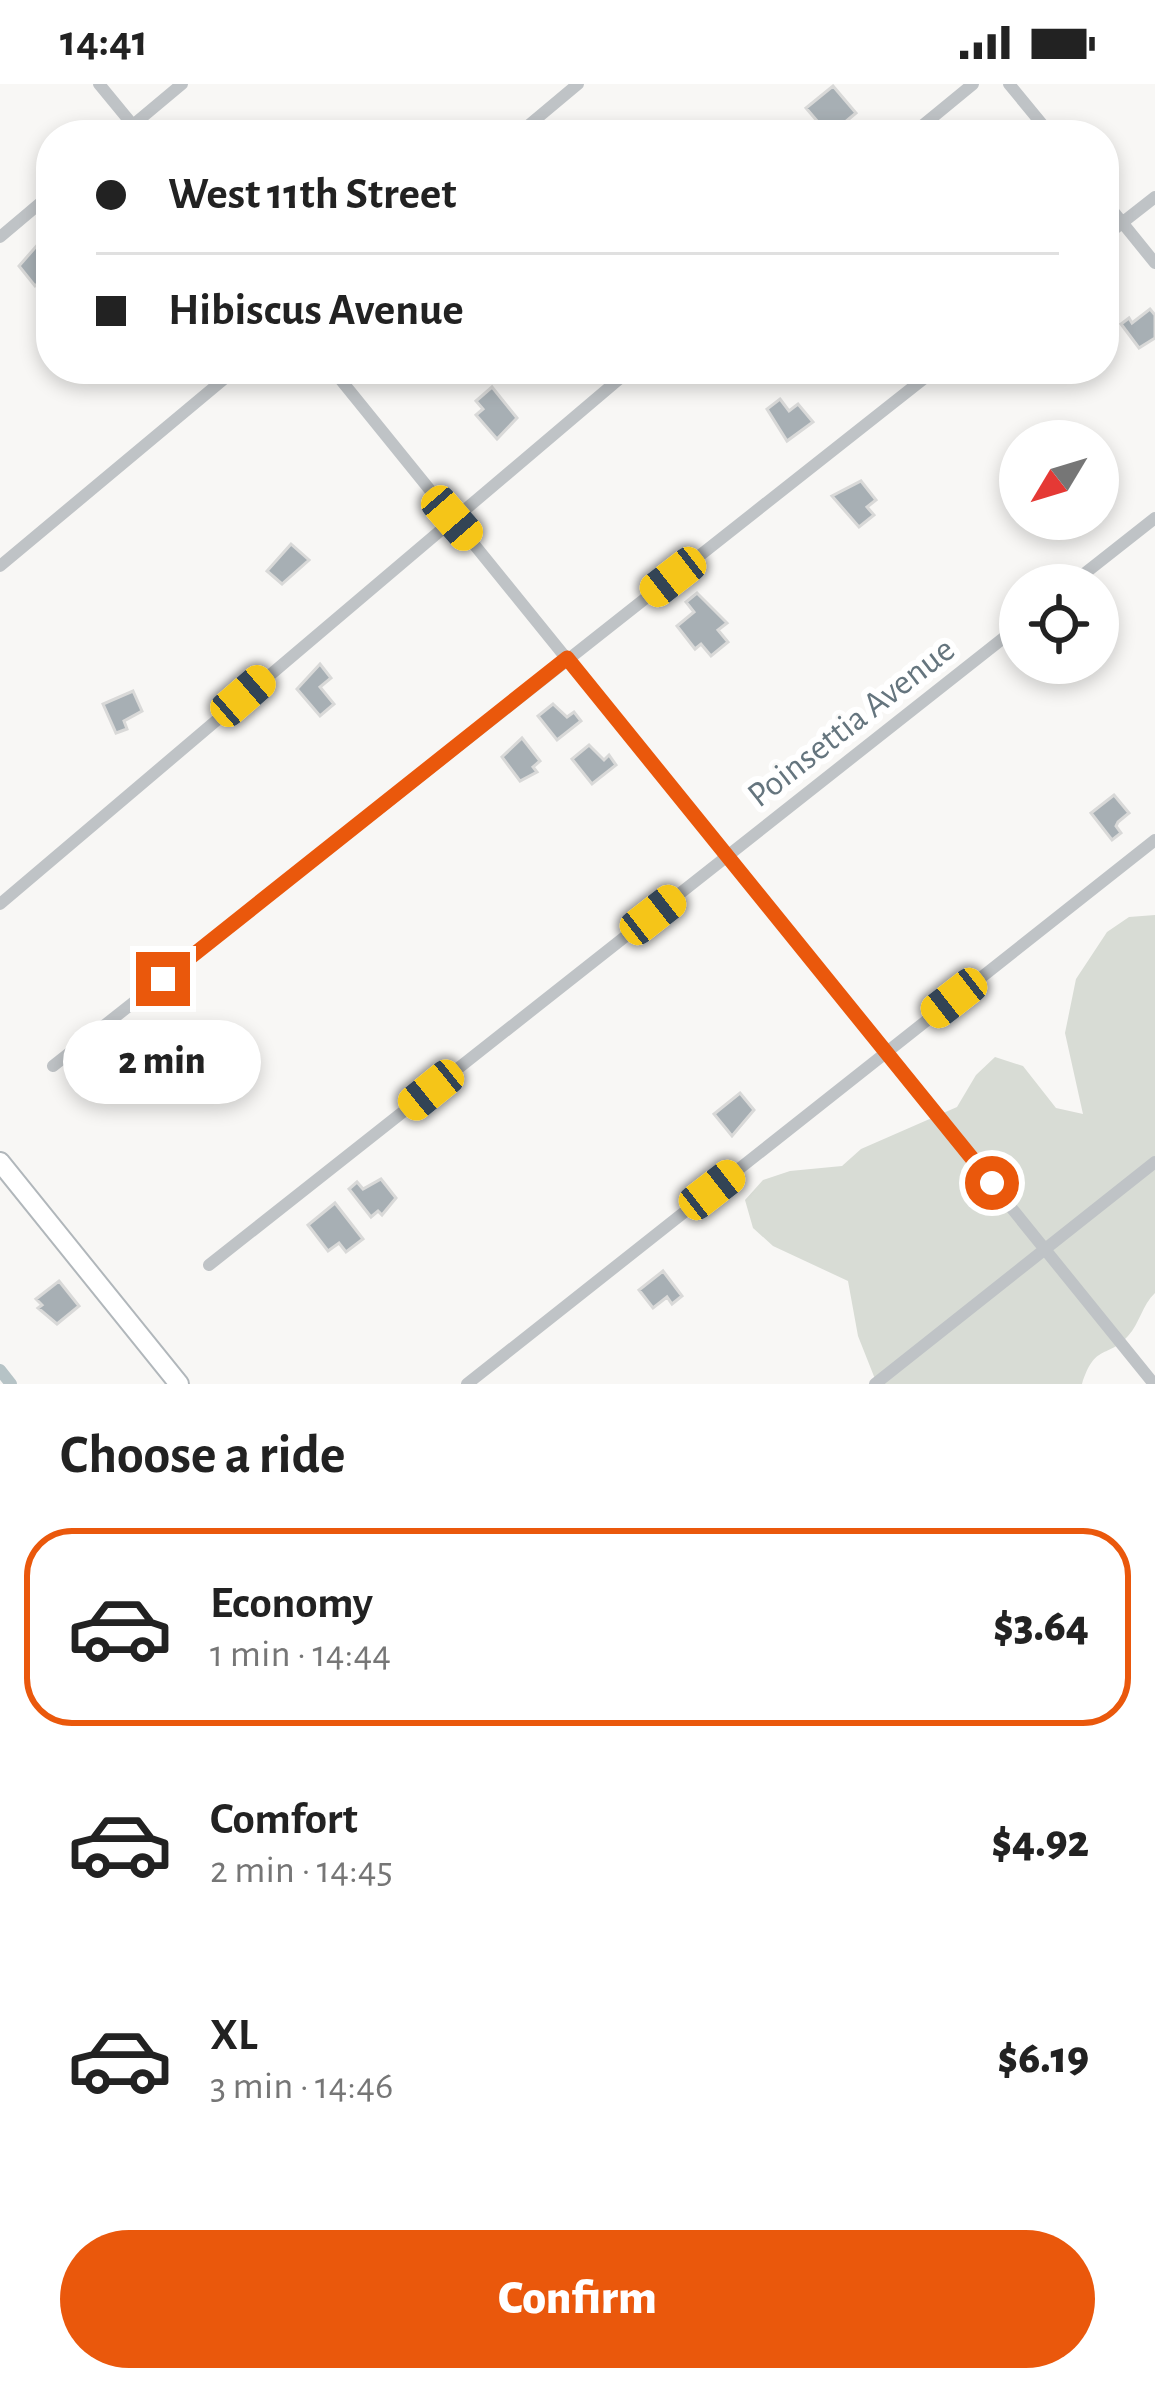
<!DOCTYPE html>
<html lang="en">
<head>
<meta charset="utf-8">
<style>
	:root { --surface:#fff; --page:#f6f6f6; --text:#222; --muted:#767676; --line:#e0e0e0; --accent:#ea580c }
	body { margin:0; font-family:"Alegreya Sans",sans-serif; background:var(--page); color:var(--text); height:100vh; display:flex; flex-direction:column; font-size:45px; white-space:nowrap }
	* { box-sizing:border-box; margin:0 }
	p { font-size:39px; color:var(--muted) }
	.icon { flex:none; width:66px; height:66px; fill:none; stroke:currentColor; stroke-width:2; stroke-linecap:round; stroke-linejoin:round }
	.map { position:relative; height:1300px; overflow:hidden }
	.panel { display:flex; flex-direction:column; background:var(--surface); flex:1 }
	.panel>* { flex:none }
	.top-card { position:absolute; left:36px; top:36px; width:1083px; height:264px; border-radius:48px; box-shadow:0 6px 18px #0003; display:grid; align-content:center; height:264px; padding:0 60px; background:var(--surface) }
	.needle { width:78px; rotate:232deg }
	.tools { position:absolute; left:999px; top:336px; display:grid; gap:24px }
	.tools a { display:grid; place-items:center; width:120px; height:120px; border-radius:50%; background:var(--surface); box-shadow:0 6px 18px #0003; font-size:60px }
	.end { position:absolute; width:54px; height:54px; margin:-27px; border:15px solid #ea580c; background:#fff; box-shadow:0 0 0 6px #fff }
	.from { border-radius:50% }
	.bubble { position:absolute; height:84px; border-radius:42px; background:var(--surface); box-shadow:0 6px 18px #0003; font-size:39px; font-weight:800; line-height:84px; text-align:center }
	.car { position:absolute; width:36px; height:72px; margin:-36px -18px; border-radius:15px; box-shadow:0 0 9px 3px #0007; background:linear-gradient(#f5c518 24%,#345 0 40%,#f5c518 0 76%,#345 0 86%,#f5c518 0) }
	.top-card b { display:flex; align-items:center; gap:42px; height:114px; font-size:45px }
	.top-card b+b { border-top:3px solid var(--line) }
	.top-card i { width:30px; height:30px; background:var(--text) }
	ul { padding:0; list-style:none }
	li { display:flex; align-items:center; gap:36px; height:198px; margin:0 24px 18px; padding:0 36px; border:6px solid transparent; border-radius:48px }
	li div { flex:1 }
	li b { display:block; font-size:45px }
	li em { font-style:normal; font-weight:800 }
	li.on { border-color:var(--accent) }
	li>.icon { width:108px; height:108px; stroke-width:1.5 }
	h2 { padding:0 60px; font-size:54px; line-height:144px }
	.button { display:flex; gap:24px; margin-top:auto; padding:24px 60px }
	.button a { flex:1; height:138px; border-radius:72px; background:var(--accent); color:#fff; font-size:48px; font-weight:800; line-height:138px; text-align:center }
	.status { display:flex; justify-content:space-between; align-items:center; height:84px; padding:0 60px; background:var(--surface); direction:ltr }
	.status svg { height:33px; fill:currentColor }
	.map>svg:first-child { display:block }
	.green { fill:#d8dcd5 }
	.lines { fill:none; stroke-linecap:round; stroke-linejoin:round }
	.canal { stroke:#b6c3c6; stroke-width:12 }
	.building { fill:#a7afb4; stroke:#d9d9d8; stroke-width:3 }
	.secondary-casing { stroke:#b1b7bb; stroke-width:22 }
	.street { stroke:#bfc3c6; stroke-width:12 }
	.secondary { stroke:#fff; stroke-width:18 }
	.route { stroke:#ea580c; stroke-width:15 }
	.labels { text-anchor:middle; stroke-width:12; stroke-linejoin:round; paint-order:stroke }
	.street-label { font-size:36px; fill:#65757e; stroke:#fff }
</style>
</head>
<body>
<div class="status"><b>14:41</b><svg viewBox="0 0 49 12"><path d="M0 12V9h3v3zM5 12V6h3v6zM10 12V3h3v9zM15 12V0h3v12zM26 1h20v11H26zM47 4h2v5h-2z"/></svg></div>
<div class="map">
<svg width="1155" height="1300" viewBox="0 0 1155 1300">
	<rect width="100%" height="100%" fill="#f8f7f5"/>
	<path class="green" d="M1155 831V1209C1142 1221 1140 1239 1128 1252 1107 1275 1095 1259 1082 1300H877L858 1252 848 1197 773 1162 753 1144 745 1116 763 1096 790 1087 842 1082 861 1065 957 1023 976 991 995 973 1023 982 1056 1024 1083 1030 1065 949 1076 895 1107 848 1129 833Z"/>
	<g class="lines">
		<path class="canal" d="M0 1286 11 1300"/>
	</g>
	<path class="building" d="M833 2 856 29 838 44 844 51H829L806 24Z
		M40 158 51 172V189L35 202 19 182Z
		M1150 225 1155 231V254L1139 264 1121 240 1129 234 1132 239Z
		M492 303 517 334 497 355 476 331 483 325 476 317Z
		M780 315 789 327 798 320 813 338 787 357 767 325Z
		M861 397 876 416 867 423 874 431 859 443 832 412Z
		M291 460 309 476 282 500 267 487Z
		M697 509 727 539 718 546 728 558 711 572 701 560 695 565 677 542 694 528 686 518Z
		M320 580 331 594 320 603 334 620 320 632 297 605Z
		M133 607 142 627 124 637 127 645 116 649 103 620Z
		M553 620 567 633 574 628 581 637 557 656 538 632Z
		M522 654 540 677 533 683 537 688 520 697 502 673Z
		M589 661 604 676 609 671 616 681 592 700 572 675Z
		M1114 711 1129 729 1118 738 1116 742 1121 749 1112 756 1091 729Z
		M740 1009 754 1026 732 1052 714 1030Z
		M381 1095 396 1114 382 1131 378 1127 371 1133 349 1105 357 1098 363 1105Z
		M335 1119 363 1155 346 1168 339 1159 328 1167 308 1141Z
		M663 1187 682 1212 672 1220 667 1213 653 1224 639 1206Z
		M59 1197 79 1222 57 1240 38 1224 42 1221 36 1215Z"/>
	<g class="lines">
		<g class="secondary-casing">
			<path id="secondary" d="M0 1078 179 1300"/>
		</g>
		<path class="street" d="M99 0 141 51
			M1009 0 1051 51
			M121 51 182 0
			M517 51 578 0
			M911 51 973 0
			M1104 116 1155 179
			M0 153 51 110
			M1104 153 1155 113
			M332 285 1154 1300
			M0 482 236 285
			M1070 501 1155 434
			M0 820 631 285
			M53 982 936 285
			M209 1181 1020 541
			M467 1300 1155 756
			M875 1300 1155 1078"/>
		<use href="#secondary" class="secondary"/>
	</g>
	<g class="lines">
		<path class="route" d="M163 895 567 574 992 1099"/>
	</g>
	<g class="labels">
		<g class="street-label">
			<text transform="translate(850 637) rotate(-38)" y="13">Poinsettia Avenue</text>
		</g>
	</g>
</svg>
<div class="tools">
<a><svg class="needle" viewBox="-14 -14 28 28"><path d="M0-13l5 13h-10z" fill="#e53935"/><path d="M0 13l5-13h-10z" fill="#767676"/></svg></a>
<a><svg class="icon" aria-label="locate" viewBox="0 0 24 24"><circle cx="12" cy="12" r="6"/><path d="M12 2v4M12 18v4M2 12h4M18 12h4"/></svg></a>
</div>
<i class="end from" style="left:992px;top:1099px"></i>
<i class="end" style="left:163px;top:895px"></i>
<div class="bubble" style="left:63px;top:936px;width:198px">2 min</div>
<i class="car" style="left:452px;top:434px;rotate:139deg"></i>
<i class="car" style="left:673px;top:493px;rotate:232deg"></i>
<i class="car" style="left:243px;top:612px;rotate:49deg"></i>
<i class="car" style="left:653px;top:831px;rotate:52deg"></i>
<i class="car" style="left:954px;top:914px;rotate:232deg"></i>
<i class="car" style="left:431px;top:1006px;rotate:231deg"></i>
<i class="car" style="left:712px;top:1106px;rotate:52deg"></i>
<div class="top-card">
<b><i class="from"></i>West 11th Street</b>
<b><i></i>Hibiscus Avenue</b>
</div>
</div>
<section class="panel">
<h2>Choose a ride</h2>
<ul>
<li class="on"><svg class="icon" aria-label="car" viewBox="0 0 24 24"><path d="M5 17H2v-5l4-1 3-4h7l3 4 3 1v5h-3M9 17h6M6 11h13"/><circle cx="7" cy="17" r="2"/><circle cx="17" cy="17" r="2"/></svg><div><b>Economy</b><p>1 min · 14:44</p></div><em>$3.64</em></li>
<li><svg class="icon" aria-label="car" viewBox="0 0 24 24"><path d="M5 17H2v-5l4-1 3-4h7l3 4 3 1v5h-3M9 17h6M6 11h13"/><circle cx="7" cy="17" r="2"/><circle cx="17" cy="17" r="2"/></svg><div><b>Comfort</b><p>2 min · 14:45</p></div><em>$4.92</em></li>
<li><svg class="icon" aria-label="car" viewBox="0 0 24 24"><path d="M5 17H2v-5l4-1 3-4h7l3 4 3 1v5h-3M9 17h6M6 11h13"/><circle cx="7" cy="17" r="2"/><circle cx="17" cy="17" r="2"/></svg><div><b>XL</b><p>3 min · 14:46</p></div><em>$6.19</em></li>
</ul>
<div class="button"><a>Confirm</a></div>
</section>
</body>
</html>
